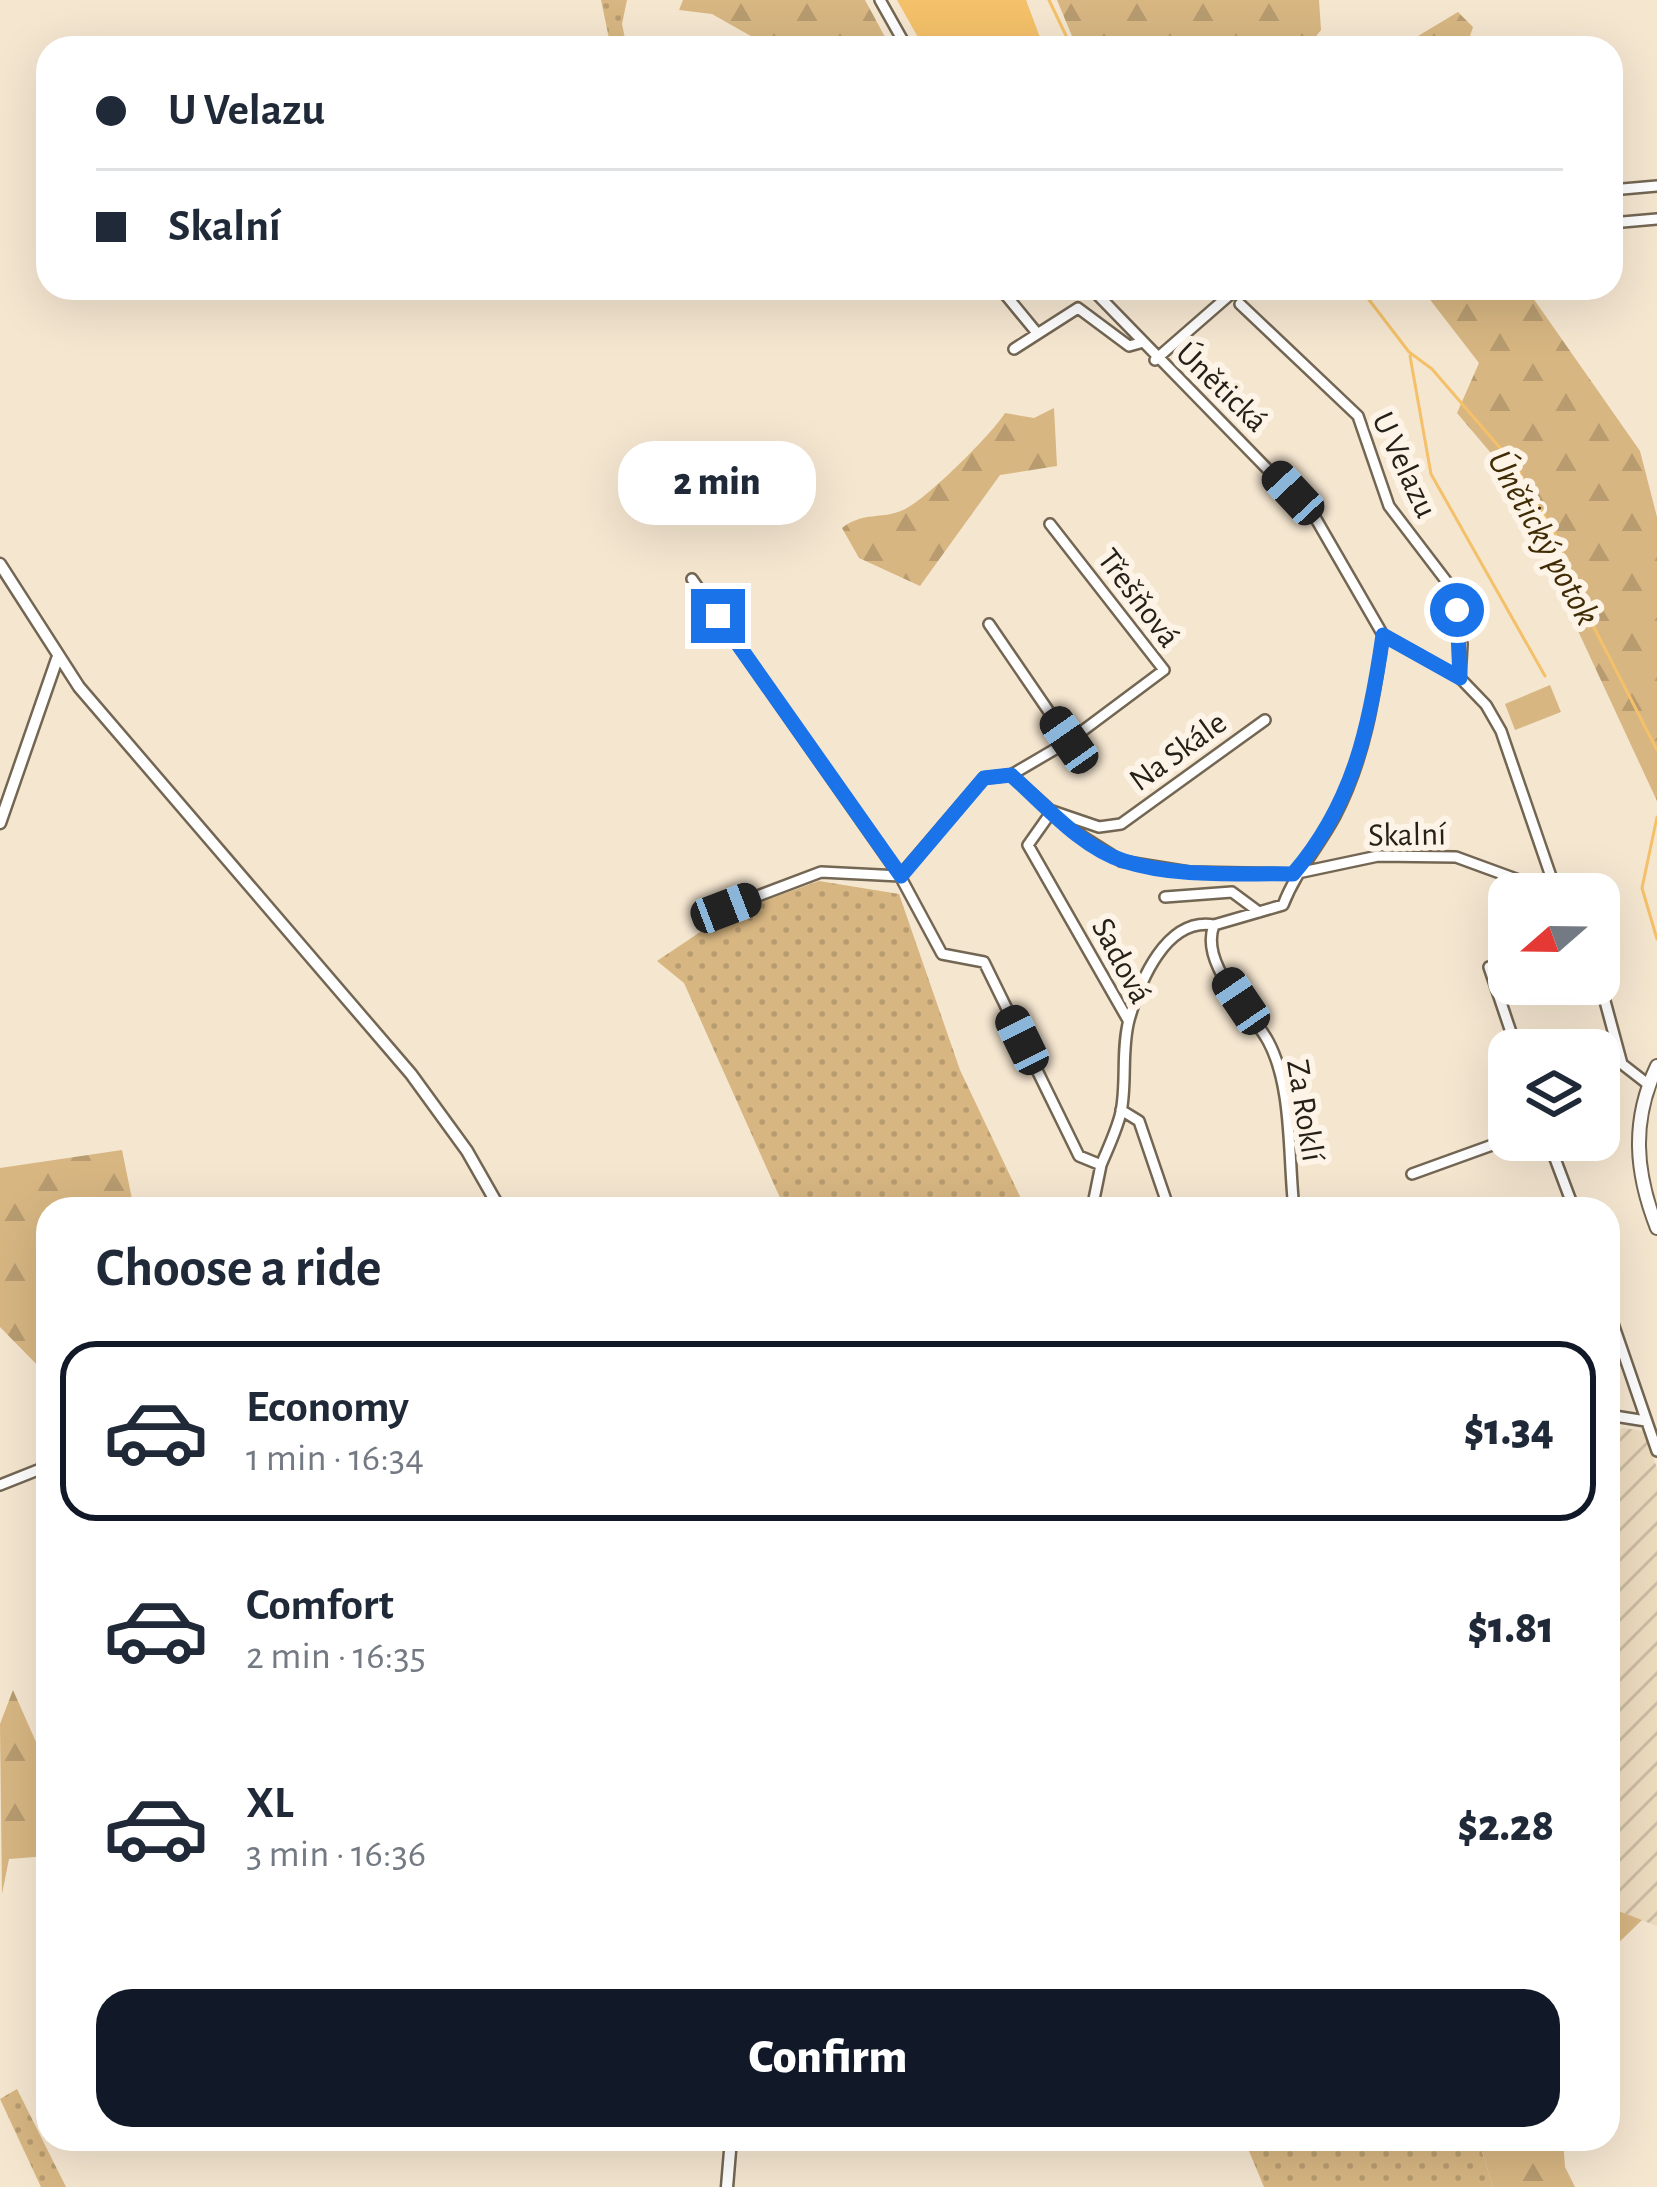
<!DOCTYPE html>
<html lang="en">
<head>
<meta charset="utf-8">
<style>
	:root { --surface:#fff; --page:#f6f6f7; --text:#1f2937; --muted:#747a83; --line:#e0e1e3; --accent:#111827 }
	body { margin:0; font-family:"Alegreya Sans",sans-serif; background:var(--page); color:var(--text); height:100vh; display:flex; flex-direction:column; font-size:45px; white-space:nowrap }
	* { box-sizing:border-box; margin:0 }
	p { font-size:39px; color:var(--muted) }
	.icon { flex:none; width:66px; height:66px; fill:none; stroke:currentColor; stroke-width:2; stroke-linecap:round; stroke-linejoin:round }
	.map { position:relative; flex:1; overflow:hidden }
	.side { position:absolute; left:36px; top:1197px; width:1584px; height:954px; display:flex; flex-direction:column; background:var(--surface); border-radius:36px; box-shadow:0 12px 48px #0002 }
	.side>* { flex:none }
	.banner { position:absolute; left:36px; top:36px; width:1587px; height:264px; border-radius:36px; box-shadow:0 12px 48px #0002; display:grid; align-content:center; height:264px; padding:0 60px; background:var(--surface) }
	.needle { width:78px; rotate:250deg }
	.fabs { position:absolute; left:1488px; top:873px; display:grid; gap:24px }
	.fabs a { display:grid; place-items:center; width:132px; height:132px; border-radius:24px; background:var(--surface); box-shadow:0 12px 48px #0002; font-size:60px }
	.end { position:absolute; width:54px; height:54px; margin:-27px; border:15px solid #1a73e8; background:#fff; box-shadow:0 0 0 6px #fff }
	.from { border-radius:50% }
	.bubble { position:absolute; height:84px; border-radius:36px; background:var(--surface); box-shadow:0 12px 48px #0002; font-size:39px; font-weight:800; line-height:84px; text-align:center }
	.car { position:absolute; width:36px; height:72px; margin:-36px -18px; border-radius:15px; box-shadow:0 0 9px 3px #0007; background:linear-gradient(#222 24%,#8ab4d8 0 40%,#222 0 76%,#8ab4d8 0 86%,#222 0) }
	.banner b { display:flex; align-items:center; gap:42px; height:114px; font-size:45px }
	.banner b+b { border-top:3px solid var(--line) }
	.banner i { width:30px; height:30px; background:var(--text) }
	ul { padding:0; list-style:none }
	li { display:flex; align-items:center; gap:36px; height:180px; margin:0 24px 18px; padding:0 36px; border:6px solid transparent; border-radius:36px }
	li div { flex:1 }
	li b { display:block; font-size:45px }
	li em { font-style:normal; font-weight:800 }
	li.current { border-color:var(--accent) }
	li>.icon { width:108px; height:108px; stroke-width:1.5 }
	h2 { padding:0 60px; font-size:54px; line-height:144px }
	.action { display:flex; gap:24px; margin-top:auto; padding:24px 60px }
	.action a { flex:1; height:138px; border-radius:36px; background:var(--accent); color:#fff; font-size:48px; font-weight:800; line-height:138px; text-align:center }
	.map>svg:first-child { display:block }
	.industrial { fill:url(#industrial-furrows) }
	.grass { fill:url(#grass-dots) }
	.forest { fill:url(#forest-firs) }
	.park { fill:#d7b682 }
	.water { fill:#f4c069 }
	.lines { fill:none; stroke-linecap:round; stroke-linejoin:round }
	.stream { stroke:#f4c069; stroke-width:3 }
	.minor-casing { stroke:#736653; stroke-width:14 }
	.tertiary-casing { stroke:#736653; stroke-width:15 }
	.secondary-casing { stroke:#736653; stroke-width:16 }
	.minor { stroke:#fff; stroke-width:9 }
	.tertiary { stroke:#fff; stroke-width:10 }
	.secondary { stroke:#fff; stroke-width:12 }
	.route { stroke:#1a73e8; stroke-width:15 }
	.labels { text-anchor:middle; stroke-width:12; stroke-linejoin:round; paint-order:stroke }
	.street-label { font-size:33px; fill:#252018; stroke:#fdf4e7 }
	.water-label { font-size:36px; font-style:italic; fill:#402c04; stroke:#fdf4e7 }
</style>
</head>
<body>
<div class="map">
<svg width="1657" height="2187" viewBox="0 0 1657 2187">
	<defs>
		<pattern id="industrial-furrows" width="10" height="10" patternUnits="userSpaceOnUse" patternTransform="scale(3)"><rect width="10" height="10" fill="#eddbbe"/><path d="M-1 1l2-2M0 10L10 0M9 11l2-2" fill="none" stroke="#cbbca3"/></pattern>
		<pattern id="grass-dots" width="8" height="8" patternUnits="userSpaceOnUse" patternTransform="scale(3)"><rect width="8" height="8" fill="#d7b682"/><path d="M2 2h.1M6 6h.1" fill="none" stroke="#b89c70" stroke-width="1.8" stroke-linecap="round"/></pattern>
		<pattern id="forest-firs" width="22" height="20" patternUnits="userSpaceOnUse" patternTransform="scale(3)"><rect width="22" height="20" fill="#d7b682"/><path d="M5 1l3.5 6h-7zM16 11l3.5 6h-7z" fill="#b89c70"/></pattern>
	</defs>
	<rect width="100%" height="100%" fill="#f5e6d0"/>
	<path class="industrial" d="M1623 1428 1643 1431 1657 1468V1926L1608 1907V1439Z"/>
	<path class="grass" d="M601 0H627L622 24 627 48H611Z
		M819 881 899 894 960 1070 1026 1209H785L684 983 657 961 727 914Z
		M17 2089 66 2187H41L0 2099Z
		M1244 2139H1478L1493 2187H1264Z"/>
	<path class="forest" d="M683 0H865L891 48H772L712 14 679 10Z
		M1057 0H1319L1321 30 1307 48H1077Z
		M1458 12 1473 27 1466 48H1398Z
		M1421 288H1526L1640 451 1657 517V801L1501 465 1457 413 1479 363Z
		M1054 408 1057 466 1000 475 920 586 859 558 842 528C864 511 880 520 903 510 924 502 993 433 1005 413L1034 418Z
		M122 1150 134 1209H48V1376L0 1327V1168Z
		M13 1690 48 1769V1856L9 1859 2 1894 0 1724Z
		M1608 1907 1642 1920 1608 1953Z
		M1478 2139H1563L1565 2167 1575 2187H1493Z"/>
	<path class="park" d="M1550 685 1561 712 1515 730 1505 704Z"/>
	<path class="water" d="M897 0H1026L1044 48H924Z"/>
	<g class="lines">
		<path class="stream" d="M1049 0 1072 48
			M1360 288 1409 352 1432 369 1514 464 1555 534 1582 604 1657 750
			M1410 356 1431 474 1545 676
			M1657 817 1642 888 1657 939"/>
		<g class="minor-casing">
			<path id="minor" d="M880 0 907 48
				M1611 190 1657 186
				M1611 223 1657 219
				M1000 288 1037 333
				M1091 288 1316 519 1383 635 1460 678 1486 705 1501 731 1557 894
				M1240 304 1358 416 1389 506 1447 582 1462 644 1460 678
				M1014 349 1078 308 1129 346 1140 343
				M1155 360 1233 292
				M692 579 900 876 942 954 984 962 1079 1156 1101 1165C1108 1148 1117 1130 1121 1112 1127 1083 1121 1050 1129 1020 1140 981 1166 917 1214 925
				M989 624 1069 741
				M1011 775 1069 741 1164 670 1050 524
				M900 876 984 778 1011 775 1072 830 1121 861 1189 872 1293 874 1378 856 1456 857 1557 894
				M1165 897 1232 892 1259 912
				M726 908 821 872 900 876
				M1489 967 1517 1050
				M1599 979 1622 1064 1649 1085
				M1128 1020 1028 845 1052 811 1099 827 1121 824 1265 720
				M1121 1110 1139 1121 1169 1209
				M1548 1140 1574 1209
				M1412 1174 1509 1139
				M1092 1209 1101 1165
				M1294 1209C1288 1157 1293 1087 1268 1041 1250 1008 1199 965 1214 925L1283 905C1296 871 1318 848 1335 816 1365 758 1374 699 1383 635
				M1608 1309 1657 1451
				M1608 1415 1646 1421
				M0 1485 48 1466"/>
		</g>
		<g class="tertiary-casing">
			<path id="tertiary" d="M0 564 79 687 411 1074 467 1151 500 1209
				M0 823 57 659
				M727 2187 731 2139"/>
		</g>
		<g class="secondary-casing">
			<path id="secondary" d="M1657 1066C1631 1121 1635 1172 1657 1228"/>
		</g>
		<use href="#minor" class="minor"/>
		<use href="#tertiary" class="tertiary"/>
		<use href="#secondary" class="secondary"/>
	</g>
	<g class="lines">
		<path class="route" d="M718 616 901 876 984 778 1011 775C1044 804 1080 847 1124 861 1177 878 1238 873 1293 874 1354 803 1370 725 1383 635L1460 678 1457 610"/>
	</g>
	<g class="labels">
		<g class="street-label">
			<text transform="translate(1223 386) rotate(44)" y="12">Únětická</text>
			<text transform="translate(1406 464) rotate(65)" y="12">U Velazu</text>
			<text transform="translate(1140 597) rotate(53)" y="12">Třešňová</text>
			<text transform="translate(1177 750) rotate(-36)" y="12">Na Skále</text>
			<text transform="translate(1407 833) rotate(-1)" y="12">Skalní</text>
			<text transform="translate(1123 960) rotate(62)" y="12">Sadová</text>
			<text transform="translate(1307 1110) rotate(81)" y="12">Za Roklí</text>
		</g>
		<g class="water-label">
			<text transform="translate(1545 537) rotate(61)" y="13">Únětický potok</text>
		</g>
	</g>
</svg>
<div class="fabs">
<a><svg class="needle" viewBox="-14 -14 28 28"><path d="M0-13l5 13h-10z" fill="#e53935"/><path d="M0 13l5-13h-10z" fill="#747a83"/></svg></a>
<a><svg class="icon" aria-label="layers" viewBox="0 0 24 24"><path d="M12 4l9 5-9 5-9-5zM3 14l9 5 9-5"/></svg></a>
</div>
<i class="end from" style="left:1457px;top:610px"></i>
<i class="end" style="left:718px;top:616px"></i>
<div class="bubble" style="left:618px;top:441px;width:198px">2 min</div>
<i class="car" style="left:1293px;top:493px;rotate:317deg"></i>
<i class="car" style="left:1069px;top:740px;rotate:325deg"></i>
<i class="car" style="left:726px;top:908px;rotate:69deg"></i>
<i class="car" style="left:1241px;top:1001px;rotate:326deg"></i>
<i class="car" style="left:1022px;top:1040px;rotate:334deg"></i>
<div class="banner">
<b><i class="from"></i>U Velazu</b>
<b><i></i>Skalní</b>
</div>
<section class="side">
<h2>Choose a ride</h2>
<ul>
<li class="current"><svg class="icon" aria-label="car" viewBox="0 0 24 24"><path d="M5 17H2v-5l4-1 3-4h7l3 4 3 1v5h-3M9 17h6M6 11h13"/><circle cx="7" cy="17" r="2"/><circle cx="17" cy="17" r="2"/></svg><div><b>Economy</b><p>1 min · 16:34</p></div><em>$1.34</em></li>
<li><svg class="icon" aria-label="car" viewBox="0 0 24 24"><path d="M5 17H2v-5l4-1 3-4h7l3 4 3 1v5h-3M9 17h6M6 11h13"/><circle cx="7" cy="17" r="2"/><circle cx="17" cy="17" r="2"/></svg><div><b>Comfort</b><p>2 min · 16:35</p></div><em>$1.81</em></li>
<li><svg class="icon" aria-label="car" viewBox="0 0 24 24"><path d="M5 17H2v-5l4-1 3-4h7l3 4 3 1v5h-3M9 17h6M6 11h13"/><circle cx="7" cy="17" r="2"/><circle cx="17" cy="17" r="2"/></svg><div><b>XL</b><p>3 min · 16:36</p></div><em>$2.28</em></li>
</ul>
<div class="action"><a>Confirm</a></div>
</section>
</div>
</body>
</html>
